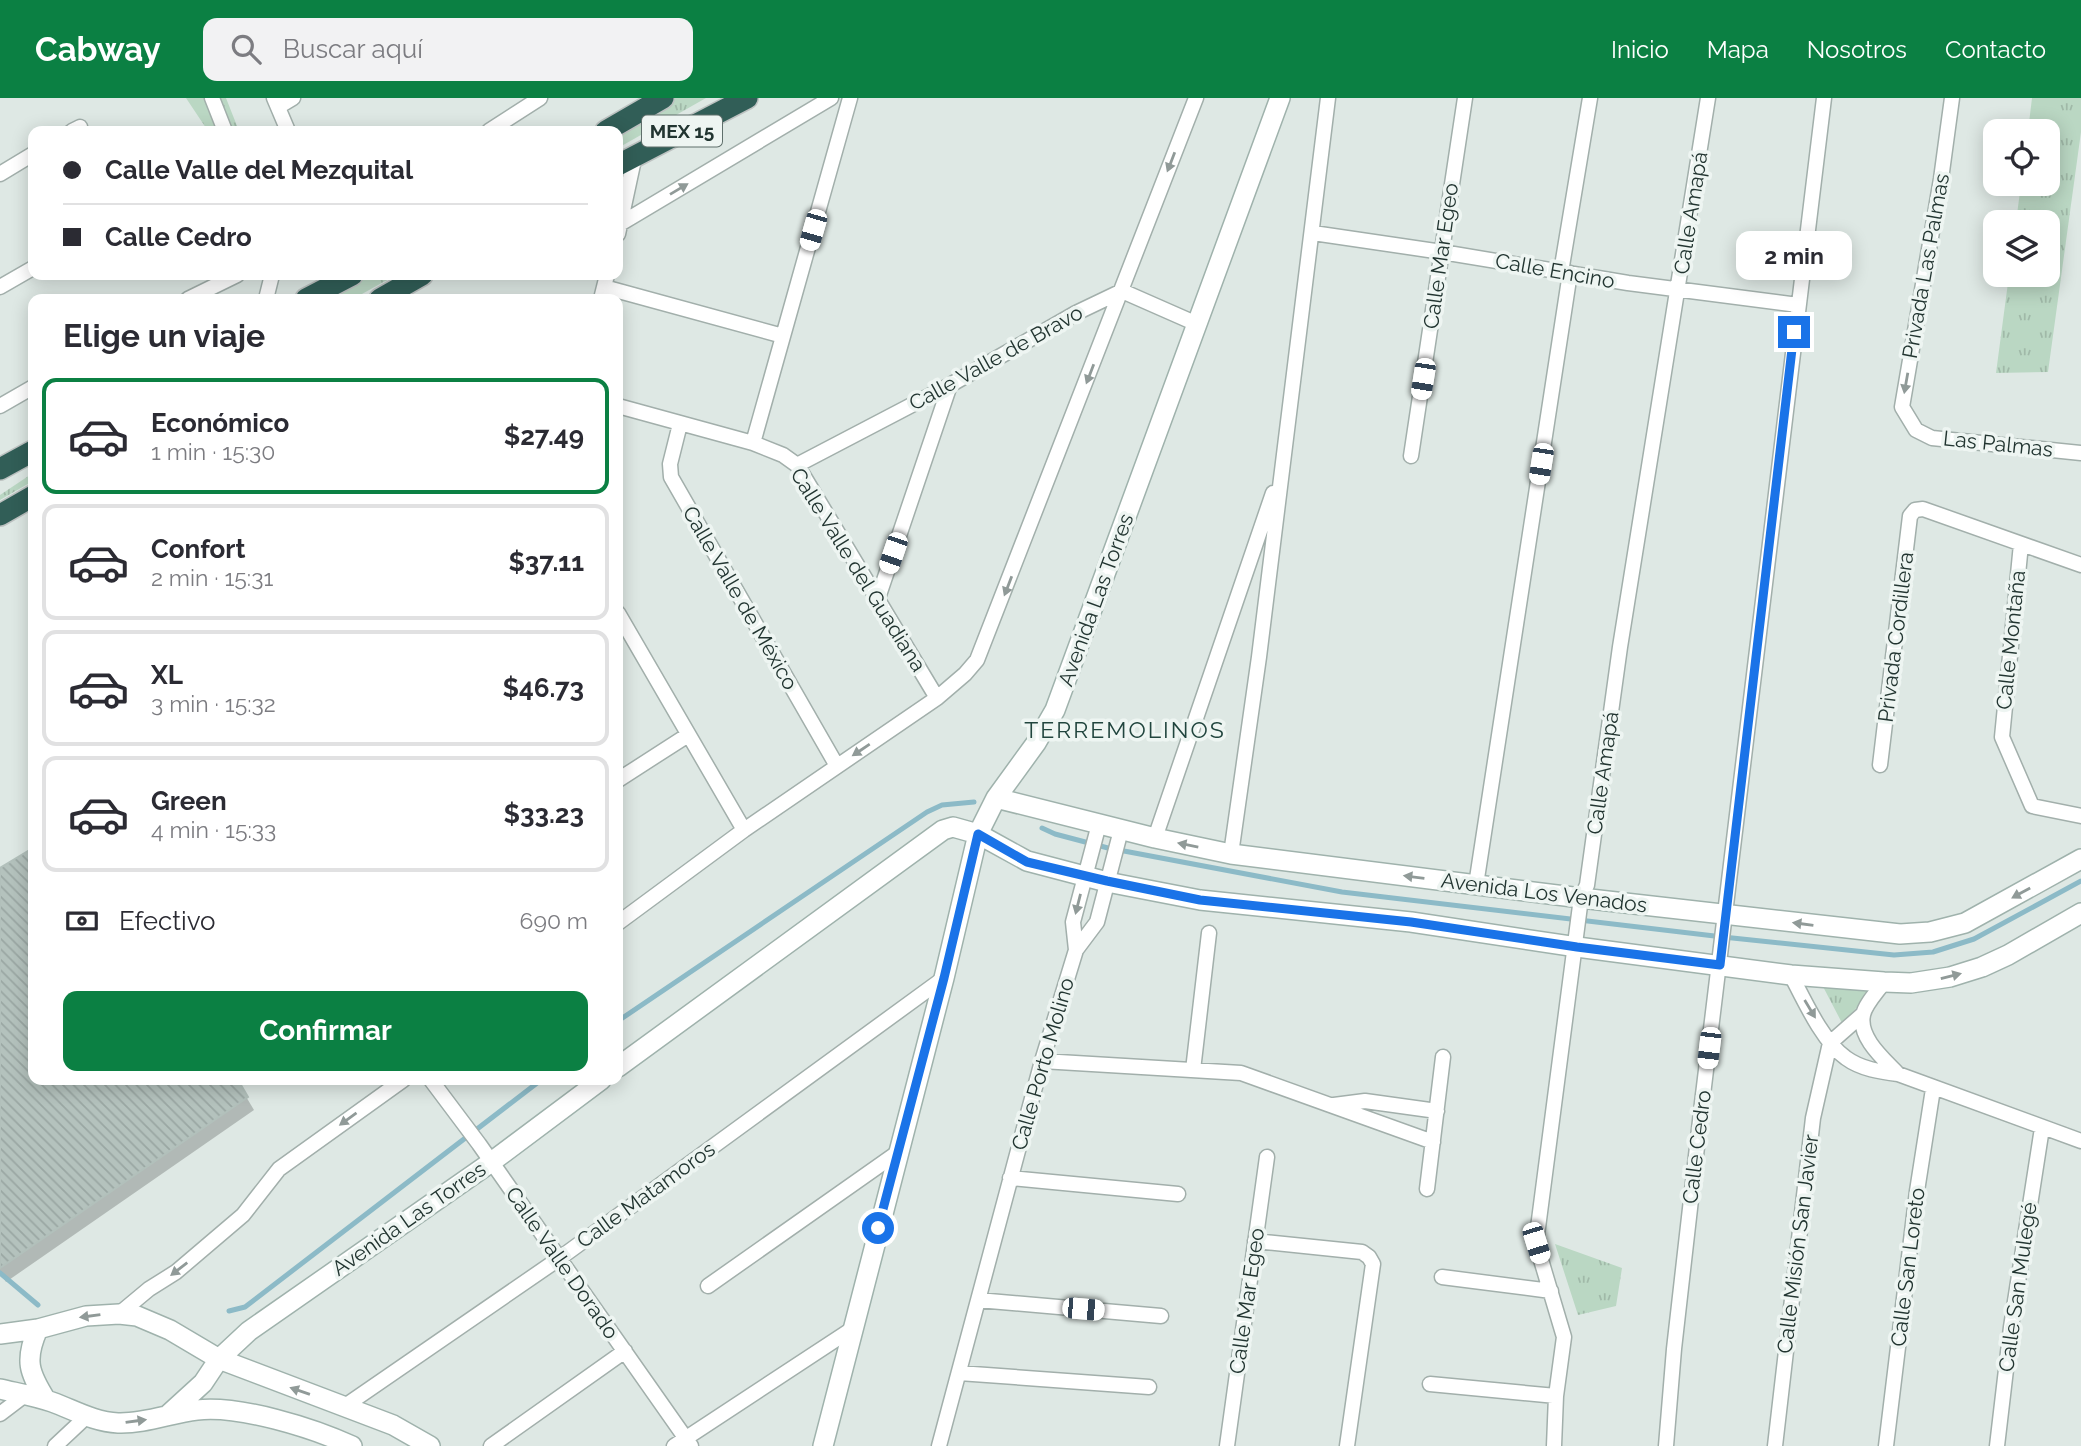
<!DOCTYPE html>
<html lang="es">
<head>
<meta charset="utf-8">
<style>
	:root { --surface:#fff; --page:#f2f2f3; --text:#2b2b33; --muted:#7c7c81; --line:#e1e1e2; --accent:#0b8043 }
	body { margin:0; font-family:Raleway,sans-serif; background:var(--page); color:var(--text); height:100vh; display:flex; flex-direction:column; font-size:26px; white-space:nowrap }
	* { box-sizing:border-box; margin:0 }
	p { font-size:23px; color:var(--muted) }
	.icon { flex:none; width:38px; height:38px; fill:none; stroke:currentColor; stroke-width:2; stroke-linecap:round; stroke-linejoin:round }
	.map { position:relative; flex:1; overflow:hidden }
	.panel { position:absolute; left:28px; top:196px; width:595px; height:791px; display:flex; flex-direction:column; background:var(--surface); border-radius:14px; box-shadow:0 4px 18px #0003 }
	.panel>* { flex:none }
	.top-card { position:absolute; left:28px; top:28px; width:595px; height:154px; border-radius:14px; box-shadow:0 4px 18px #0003; display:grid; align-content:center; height:154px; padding:0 35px; background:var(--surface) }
	.controls { position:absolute; left:1983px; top:21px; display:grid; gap:14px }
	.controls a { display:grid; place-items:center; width:77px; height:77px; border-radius:14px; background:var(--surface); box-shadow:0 4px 18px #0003; font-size:35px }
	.end { position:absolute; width:32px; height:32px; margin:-16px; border:9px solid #1a73e8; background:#fff; box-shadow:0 0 0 4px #fff }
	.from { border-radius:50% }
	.bubble { position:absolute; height:49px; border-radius:14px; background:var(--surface); box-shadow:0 4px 18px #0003; font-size:23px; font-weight:700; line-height:49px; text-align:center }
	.car { position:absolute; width:21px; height:42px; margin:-21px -10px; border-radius:9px; box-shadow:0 0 5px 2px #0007; background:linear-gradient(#fff 24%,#345 0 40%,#fff 0 76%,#345 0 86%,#fff 0) }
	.top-card b { display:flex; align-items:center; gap:24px; height:66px; font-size:26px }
	.top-card b+b { border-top:2px solid var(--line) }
	.top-card i { width:18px; height:18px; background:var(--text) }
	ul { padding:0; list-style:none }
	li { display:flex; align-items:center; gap:21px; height:116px; margin:0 14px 10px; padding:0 21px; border:4px solid var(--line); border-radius:14px }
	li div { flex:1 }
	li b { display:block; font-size:26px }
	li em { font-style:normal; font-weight:700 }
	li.active { border-color:var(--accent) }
	li>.icon { width:63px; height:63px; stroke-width:1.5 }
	h2 { padding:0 35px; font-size:32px; line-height:84px }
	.pay { display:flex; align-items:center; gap:18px; height:77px; padding:0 35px; font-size:26px }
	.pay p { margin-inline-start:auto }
	.action { display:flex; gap:14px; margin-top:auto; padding:14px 35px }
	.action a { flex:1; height:80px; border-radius:14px; background:var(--accent); color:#fff; font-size:28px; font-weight:700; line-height:80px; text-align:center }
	header { display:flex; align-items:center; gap:42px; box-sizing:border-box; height:98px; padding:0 35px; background:var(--accent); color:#fff }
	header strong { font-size:33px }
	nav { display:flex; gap:38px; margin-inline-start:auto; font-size:24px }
	.search { width:490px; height:63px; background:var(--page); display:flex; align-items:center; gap:18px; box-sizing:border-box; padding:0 24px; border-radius:14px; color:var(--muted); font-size:26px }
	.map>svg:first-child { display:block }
	.park { fill:url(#park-tufts) }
	.shadow { fill:#0003 }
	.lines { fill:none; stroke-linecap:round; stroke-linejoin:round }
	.stream { stroke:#8cbac7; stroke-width:5 }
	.building { fill:url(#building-back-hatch); stroke:#b2c0bb; stroke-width:2 }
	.street-casing { stroke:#a2afab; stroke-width:17 }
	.secondary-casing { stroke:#9fb2ac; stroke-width:22 }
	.highway-casing { stroke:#bdc2c1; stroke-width:24 }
	.street { stroke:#fff; stroke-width:14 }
	.secondary { stroke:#fff; stroke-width:19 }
	.highway { stroke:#315e57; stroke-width:21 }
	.oneway { fill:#909a98 }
	.route { stroke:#1a73e8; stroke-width:9 }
	.labels { text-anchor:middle; stroke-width:7; stroke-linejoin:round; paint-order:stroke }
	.shield { fill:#eef5f2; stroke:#5f6f6b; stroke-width:2 }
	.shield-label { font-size:19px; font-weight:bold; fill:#223531 }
	.street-label { font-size:21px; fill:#223531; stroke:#eef5f2 }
	.neighbourhood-label { font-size:23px; letter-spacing:2px; fill:#21453e; stroke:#eef5f2 }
</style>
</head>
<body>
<header>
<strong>Cabway</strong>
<div class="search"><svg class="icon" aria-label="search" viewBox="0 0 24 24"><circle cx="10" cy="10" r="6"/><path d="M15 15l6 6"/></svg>Buscar aquí</div>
<nav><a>Inicio</a><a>Mapa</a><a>Nosotros</a><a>Contacto</a></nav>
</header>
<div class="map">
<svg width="2081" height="1348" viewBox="0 0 2081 1348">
	<defs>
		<pattern id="park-tufts" width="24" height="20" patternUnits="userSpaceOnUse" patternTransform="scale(1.75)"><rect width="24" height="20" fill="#bad7c3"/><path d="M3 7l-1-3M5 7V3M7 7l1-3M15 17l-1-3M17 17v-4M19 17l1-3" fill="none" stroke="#a0b9a8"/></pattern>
		<pattern id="building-back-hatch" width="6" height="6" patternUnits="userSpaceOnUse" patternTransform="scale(1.75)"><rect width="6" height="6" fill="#b4c2bd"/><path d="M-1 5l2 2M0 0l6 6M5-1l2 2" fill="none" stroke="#9aa7a3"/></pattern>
	</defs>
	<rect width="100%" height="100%" fill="#dee8e4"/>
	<path class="park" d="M186 0H226L239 33H208Z
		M675 0H706L618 50 616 33Z
		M2032 0H2081V34L2048 274 1996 275 2009 177H2048V124H2016L2021 86H2048V33H2028Z
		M361 177H396L353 201H317Z
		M33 375V383L0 402V397Z
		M1818 879 1874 884 1866 900 1842 925Z
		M1555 1146 1622 1170 1616 1208 1578 1217Z"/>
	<path class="shadow" d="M33 753V982H236L254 1012 6 1184 0 1174V773Z"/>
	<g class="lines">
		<path class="stream" d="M1042 730 1055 736 1108 750 1342 794 1723 839 1894 857 1933 854 1974 841 2081 783
			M618 923 927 714 942 707 974 704
			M0 1175 38 1207
			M229 1213 245 1209 541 982"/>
	</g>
	<path class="building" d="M33 750V982H238L248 999 0 1170V770Z"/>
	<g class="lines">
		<g class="street-casing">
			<path id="street" d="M212 0 225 33
				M274 0 288 33
				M850 0 753 345 783 357 797 367 937 600
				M1952 0 1941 81 1902 309 1916 332 1932 340 2081 355
				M278 9 293 0
				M72 33 80 29
				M489 33 540 0
				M0 76 33 56
				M620 126 831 0
				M1313 135 1442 154 1628 185 1798 207
				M618 136 635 57
				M1561 174 1590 0
				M0 189 33 170
				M604 189 783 238
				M188 201 237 177
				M266 201 272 177
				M601 201 607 177
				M0 308 33 289
				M618 308 753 345
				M680 326 670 366 671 379 837 668
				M1411 358 1465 0
				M797 367 950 287 1076 215 1122 193 1197 226
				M2021 446 2002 639 2032 708 2081 718
				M877 503 950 287
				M618 515 744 732
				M1880 667 1910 418 1915 412 1923 411 2081 467
				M618 682 688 637
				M1155 740 1273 395
				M1231 756 1259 559 1328 0
				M1476 787 1570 175
				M618 825 744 732 937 600 965 576 977 562 1196 0
				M1076 852 1073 824 1099 726
				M1791 877C1804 902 1823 944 1846 960 1861 971 1881 974 1898 976L2081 1043
				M1884 884C1878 893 1865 906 1863 917 1858 940 1885 962 1898 976
				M1830 945 1863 916
				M1042 963 1241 975 1433 1044
				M1193 972 1209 835
				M431 982 479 1046 691 1348
				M1334 1007 1365 1003 1437 1013
				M1010 1080 1178 1096
				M1427 1091 1443 959
				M1255 1143 1362 1154 1369 1159 1373 1166 1347 1348
				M1442 1179 1551 1193
				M708 1188 897 1055
				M978 1202 1161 1218
				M119 1216 149 1191 176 1174 243 1117 279 1071 403 982
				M959 1275 1149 1289
				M1430 1286 1556 1298
				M345 1308 560 1160 944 880
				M0 1316 25 1297
				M55 1348 86 1319
				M491 1348 625 1253
				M674 1348 852 1231
				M939 1348 1042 963 1076 852 1097 824 1121 732
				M1227 1348 1267 1059
				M1554 1348 1556 1298 1564 1239 1536 1145 1581 800 1587 787 1620 549 1708 0
				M1666 1348 1674 1251 1702 1005 1824 0
				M1775 1348 1813 1020 1830 945
				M1886 1348 1917 1093 1933 991
				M1997 1348 2011 1229 2042 1030"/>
		</g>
		<g class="secondary-casing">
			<path id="secondary" d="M996 700 1155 740 1231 756 1581 800 1900 836 1930 834 1965 825 2081 761
				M618 969 943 732 953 729 978 736 1027 763 1107 784 1200 802 1411 824 1577 849 1791 877 1884 884 1911 885 1950 879 1982 869 2008 857 2081 815
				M38 1231C24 1262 29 1275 46 1302
				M0 1236 38 1231 86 1218 119 1216 137 1218 170 1232 219 1261 393 1327 430 1348
				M0 1291C17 1295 35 1298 52 1304 74 1312 94 1324 118 1325 145 1326 171 1315 197 1312 240 1307 313 1330 352 1348
				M169 1316 203 1285 219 1261 249 1233 490 1065 601 982
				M823 1348 944 880 978 736 996 700 1036 645 1055 612 1280 0"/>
		</g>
		<g class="highway-casing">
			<path id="highway" d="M606 33 663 0
				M618 67 747 0
				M306 201 352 177
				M380 201 422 177
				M0 371 33 353
				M0 417 33 398"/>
		</g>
		<use href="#street" class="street"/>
		<use href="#secondary" class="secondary"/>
		<use href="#highway" class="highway"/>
	</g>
	<defs><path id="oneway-solid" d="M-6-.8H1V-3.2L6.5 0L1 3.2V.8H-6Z" transform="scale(1.75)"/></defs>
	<g class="oneway">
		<use href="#oneway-solid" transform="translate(1171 64) rotate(111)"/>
		<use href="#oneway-solid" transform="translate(679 91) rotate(-31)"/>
		<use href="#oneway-solid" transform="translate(1090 276) rotate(111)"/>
		<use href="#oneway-solid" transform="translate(1906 285) rotate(100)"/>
		<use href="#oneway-solid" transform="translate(1008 488) rotate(111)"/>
		<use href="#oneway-solid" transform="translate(861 652) rotate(146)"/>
		<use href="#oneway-solid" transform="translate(1188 747) rotate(-169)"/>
		<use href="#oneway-solid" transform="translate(1414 779) rotate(-173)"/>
		<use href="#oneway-solid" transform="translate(2021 795) rotate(151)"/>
		<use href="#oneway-solid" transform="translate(1078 806) rotate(104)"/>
		<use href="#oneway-solid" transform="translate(1803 826) rotate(-172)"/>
		<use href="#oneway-solid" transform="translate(1951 878) rotate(-14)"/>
		<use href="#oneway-solid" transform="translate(1810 911) rotate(59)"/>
		<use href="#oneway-solid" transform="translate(348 1021) rotate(144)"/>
		<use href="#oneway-solid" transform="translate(179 1171) rotate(142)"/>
		<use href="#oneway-solid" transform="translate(90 1218) rotate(172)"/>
		<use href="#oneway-solid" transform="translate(300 1293) rotate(-161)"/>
		<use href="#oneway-solid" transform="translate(136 1323) rotate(-8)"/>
	</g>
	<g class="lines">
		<path class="route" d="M878 1130 944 880 978 736 1027 764 1107 783 1200 802 1411 824 1577 849 1720 867 1794 234"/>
	</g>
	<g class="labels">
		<rect class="shield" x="642" y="17.5" width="80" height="31" rx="5"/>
		<g class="shield-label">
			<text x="682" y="40">MEX 15</text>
		</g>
		<g class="street-label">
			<text transform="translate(1691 115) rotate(-81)" y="7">Calle Amapá</text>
			<text transform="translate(1441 158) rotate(-82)" y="7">Calle Mar Egeo</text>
			<text transform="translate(1926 168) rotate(-80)" y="7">Privada Las Palmas</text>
			<text transform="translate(1555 173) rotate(10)" y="7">Calle Encino</text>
			<text transform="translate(996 260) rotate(-29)" y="7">Calle Valle de Bravo</text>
			<text transform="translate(1998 346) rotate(6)" y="7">Las Palmas</text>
			<text transform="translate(858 472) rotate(58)" y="7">Calle Valle del Guadiana</text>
			<text transform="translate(740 500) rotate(60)" y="7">Calle Valle de México</text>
			<text transform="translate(1096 502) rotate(-70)" y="7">Avenida Las Torres</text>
			<text transform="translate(1896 539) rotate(-83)" y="7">Privada Cordillera</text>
			<text transform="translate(2011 542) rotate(-84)" y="7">Calle Montaña</text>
			<text transform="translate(1603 675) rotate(-82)" y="7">Calle Amapá</text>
			<text transform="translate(1544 795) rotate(7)" y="7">Avenida Los Venados</text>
			<text transform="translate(1043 966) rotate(-74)" y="7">Calle Porto Molino</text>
			<text transform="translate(1697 1049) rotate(-83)" y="7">Calle Cedro</text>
			<text transform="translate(646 1097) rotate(-36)" y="7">Calle Matamoros</text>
			<text transform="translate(409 1121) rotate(-35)" y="7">Avenida Las Torres</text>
			<text transform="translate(1798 1146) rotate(-83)" y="7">Calle Misión San Javier</text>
			<text transform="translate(562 1165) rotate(55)" y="7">Calle Valle Dorado</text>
			<text transform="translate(1908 1169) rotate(-83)" y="7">Calle San Loreto</text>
			<text transform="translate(2018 1189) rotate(-82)" y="7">Calle San Mulegé</text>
			<text transform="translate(1247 1203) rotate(-82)" y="7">Calle Mar Egeo</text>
		</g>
		<g class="neighbourhood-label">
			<text x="1125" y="640">TERREMOLINOS</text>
		</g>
	</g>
</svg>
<div class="controls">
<a><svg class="icon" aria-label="locate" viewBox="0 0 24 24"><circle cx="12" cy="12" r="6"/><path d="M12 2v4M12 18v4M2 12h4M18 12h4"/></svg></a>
<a><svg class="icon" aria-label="layers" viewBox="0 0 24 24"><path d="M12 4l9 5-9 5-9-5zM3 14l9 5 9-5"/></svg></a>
</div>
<i class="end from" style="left:878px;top:1130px"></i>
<i class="end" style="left:1794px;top:234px"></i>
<div class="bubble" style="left:1736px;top:133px;width:116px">2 min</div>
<i class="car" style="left:813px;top:132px;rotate:196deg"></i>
<i class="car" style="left:1423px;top:281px;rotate:189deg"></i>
<i class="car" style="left:1541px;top:366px;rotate:189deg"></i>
<i class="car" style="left:893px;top:455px;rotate:199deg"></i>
<i class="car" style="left:1709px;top:950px;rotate:187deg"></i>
<i class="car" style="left:1536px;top:1145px;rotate:163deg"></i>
<i class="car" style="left:1083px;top:1211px;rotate:95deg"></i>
<div class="top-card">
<b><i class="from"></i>Calle Valle del Mezquital</b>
<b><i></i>Calle Cedro</b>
</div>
<section class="panel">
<h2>Elige un viaje</h2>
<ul>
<li class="active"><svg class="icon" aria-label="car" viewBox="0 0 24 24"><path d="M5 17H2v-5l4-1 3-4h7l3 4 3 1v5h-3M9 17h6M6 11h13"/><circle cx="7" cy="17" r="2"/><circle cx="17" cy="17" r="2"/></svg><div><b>Económico</b><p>1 min · 15:30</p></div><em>$27.49</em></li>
<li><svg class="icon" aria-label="car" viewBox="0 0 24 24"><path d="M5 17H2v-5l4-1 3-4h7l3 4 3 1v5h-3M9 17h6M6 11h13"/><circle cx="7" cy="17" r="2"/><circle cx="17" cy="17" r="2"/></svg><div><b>Confort</b><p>2 min · 15:31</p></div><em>$37.11</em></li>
<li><svg class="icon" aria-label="car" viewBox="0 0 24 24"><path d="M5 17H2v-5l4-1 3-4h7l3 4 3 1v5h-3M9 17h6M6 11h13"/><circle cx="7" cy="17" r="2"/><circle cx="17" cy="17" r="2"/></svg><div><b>XL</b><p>3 min · 15:32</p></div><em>$46.73</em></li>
<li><svg class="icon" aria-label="car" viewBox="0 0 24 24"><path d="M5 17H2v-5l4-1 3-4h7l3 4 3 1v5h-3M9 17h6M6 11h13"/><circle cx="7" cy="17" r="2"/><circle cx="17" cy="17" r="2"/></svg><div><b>Green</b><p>4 min · 15:33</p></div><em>$33.23</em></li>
</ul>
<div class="pay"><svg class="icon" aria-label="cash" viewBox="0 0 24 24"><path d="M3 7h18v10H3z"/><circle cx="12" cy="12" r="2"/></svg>Efectivo<p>690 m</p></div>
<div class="action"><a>Confirmar</a></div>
</section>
</div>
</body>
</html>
